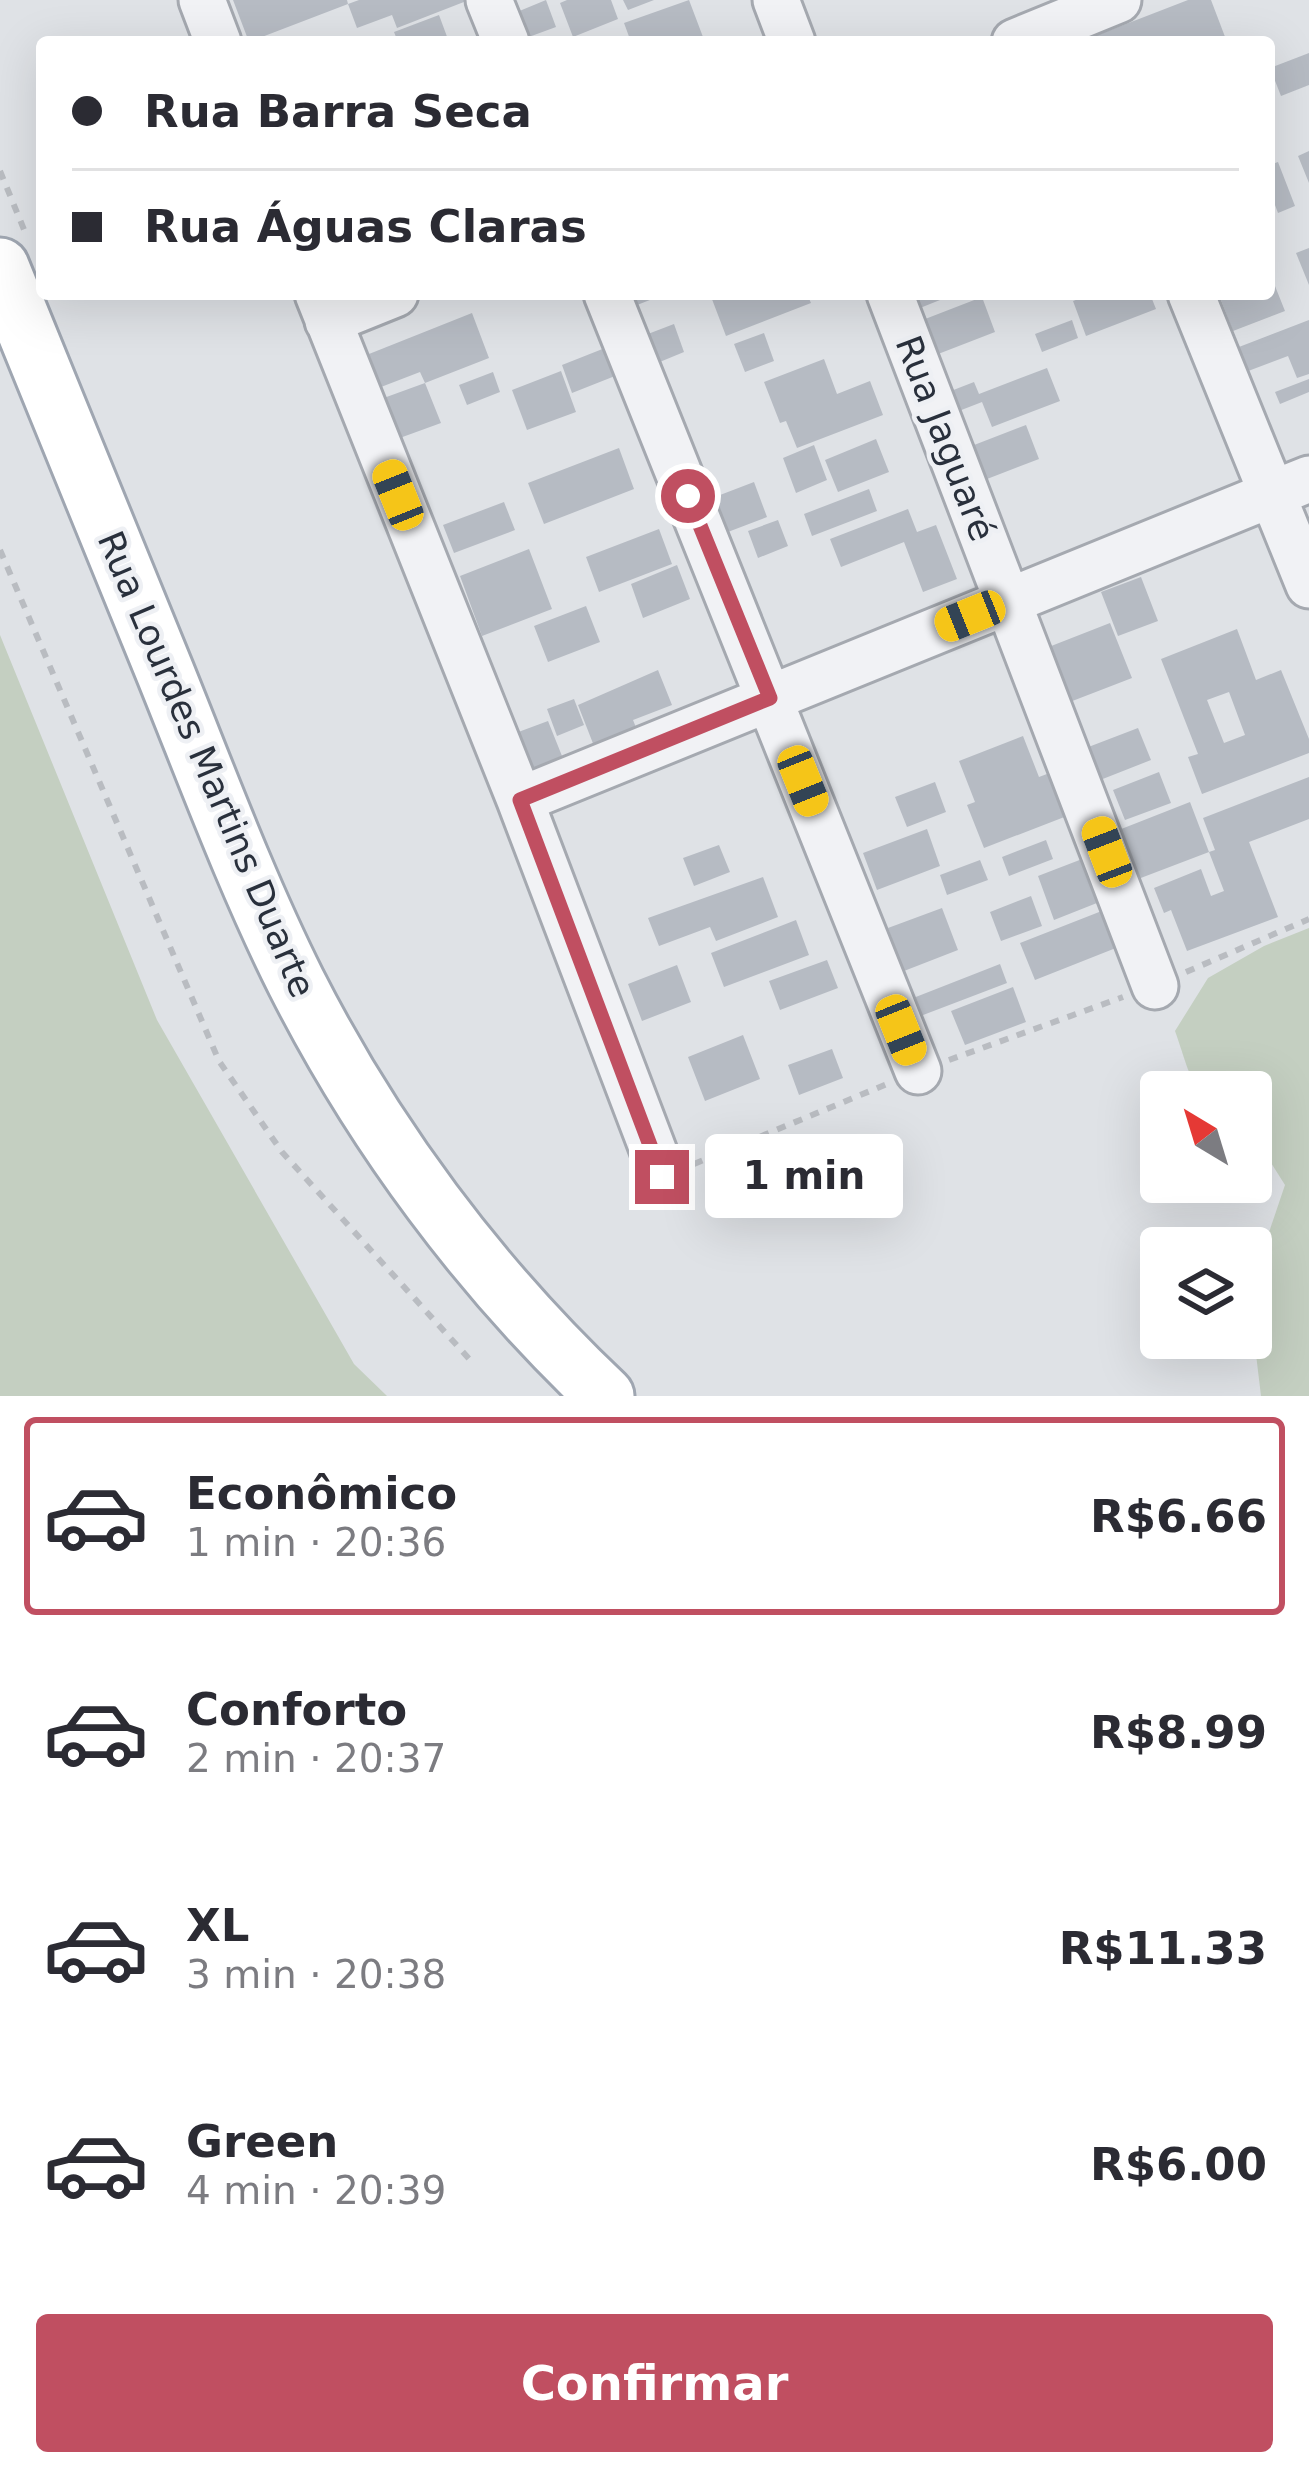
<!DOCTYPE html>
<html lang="pt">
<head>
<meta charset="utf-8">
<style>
	:root { --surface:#fff; --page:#f7f7f7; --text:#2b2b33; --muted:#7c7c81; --line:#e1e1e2; --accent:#c04f61 }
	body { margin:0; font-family:"DejaVu Sans",sans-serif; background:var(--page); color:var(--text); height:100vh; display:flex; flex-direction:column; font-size:45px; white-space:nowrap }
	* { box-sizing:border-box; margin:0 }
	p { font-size:39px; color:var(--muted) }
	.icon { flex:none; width:66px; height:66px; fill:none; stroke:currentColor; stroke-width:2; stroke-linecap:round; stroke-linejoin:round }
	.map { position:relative; height:1396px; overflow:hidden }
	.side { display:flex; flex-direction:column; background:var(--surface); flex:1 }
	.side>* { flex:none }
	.hud { position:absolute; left:36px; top:36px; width:1239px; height:264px; border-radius:12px; box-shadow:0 12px 48px #0002; display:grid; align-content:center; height:264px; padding:0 36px; background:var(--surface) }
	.needle { width:78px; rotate:322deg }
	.buttons { position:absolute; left:1140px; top:1071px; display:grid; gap:24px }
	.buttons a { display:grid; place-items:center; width:132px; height:132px; border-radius:12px; background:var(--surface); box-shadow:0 12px 48px #0002; font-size:60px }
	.end { position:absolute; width:54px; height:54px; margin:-27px; border:15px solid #c04f61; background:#fff; box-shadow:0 0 0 6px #fff }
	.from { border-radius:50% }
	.bubble { position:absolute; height:84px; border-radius:12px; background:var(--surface); box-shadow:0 12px 48px #0002; font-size:39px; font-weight:600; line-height:84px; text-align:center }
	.car { position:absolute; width:36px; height:72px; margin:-36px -18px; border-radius:15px; box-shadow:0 0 9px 3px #0007; background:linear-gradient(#f5c518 24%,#345 0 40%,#f5c518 0 76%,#345 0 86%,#f5c518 0) }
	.hud b { display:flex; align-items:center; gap:42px; height:114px; font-size:45px }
	.hud b+b { border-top:3px solid var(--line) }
	.hud i { width:30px; height:30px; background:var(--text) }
	ul { padding:21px 0 0; list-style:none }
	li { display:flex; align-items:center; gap:36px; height:198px; margin:0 24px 18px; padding:0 12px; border:6px solid transparent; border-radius:12px }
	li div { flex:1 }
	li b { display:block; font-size:45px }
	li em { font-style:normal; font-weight:600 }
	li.active { border-color:var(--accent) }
	li>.icon { width:108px; height:108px; stroke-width:1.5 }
	.action { display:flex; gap:24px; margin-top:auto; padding:24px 36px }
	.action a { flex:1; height:138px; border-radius:12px; background:var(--accent); color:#fff; font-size:48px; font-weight:600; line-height:138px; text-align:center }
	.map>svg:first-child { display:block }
	.green { fill:#c4cfc1 }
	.building { fill:#b6bbc3; fill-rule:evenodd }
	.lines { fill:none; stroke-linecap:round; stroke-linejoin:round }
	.minor-casing { stroke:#a5a9b0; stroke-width:51 }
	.major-casing { stroke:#9fa6b1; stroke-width:63 }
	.path { stroke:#b9bcc1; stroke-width:6; stroke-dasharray:9 9; stroke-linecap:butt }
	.minor { stroke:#f1f2f5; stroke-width:45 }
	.major { stroke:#fff; stroke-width:57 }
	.route { stroke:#c04f61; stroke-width:15 }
	.labels { text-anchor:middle; stroke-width:9; stroke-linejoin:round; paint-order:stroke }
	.street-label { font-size:36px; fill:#29303c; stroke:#eef0f4 }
</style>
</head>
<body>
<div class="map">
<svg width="1309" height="1396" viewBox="0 0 1309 1396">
	<rect width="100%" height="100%" fill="#dfe2e6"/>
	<path class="green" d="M0 635 157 1020 354 1364 387 1396H0Z
		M1309 928V1396H1261L1252 1321 1264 1247 1285 1185 1251 1131V1092C1186 1092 1196 1090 1175 1031L1208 978 1264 946Z"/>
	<path class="building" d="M233 0H347L348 4 249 42Z
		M359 0H469L397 28 392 15 357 28 348 4Z
		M546 0 556 27 526 38 517 12Z
		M567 0H611L618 19 573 37 560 3Z
		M623 0H654L628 10Z
		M689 0 703 37 691 42H631L624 23Z
		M1188 0H1211L1227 42H1097L1095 36Z
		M439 15 449 42H398L394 32Z
		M1309 53V85L1281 96 1270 68Z
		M1309 151V183L1298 156Z
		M1278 162 1295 206 1278 213 1269 189V165Z
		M1309 248V285L1296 253Z
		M1269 271 1285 311 1233 331 1219 295 1269 294Z
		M621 294H665L627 309Z
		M710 294H807L811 303 726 336Z
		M904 294H955L910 312Z
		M1092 294H1150L1156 309 1086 336 1073 301Z
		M982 297 995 332 933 356 920 321Z
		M472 313 489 358 425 383 420 372 381 387 369 354Z
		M1072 320 1078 338 1042 352 1035 334Z
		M1309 320V374L1297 378 1288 356 1235 376 1226 352Z
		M674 324 684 352 650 366 640 337Z
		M764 333 774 361 745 372 734 344Z
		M605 348 615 376 572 393 562 365Z
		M824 359 837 394 870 381 883 415 797 448 786 421 780 423 764 382Z
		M1047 368 1060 401 992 427 982 402 946 416 938 396 974 382 979 394Z
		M561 371 576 412 527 430 512 390Z
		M493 372 500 392 467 405 459 385Z
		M1309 379V392L1280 404 1275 392Z
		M425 383 441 423 397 439 381 399Z
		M1026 425 1039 459 969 486 956 452Z
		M876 439 889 472 838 492 825 460Z
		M814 445 827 480 796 493 783 458Z
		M619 448 634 489 544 524 528 483Z
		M754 482 767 517 720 535 707 500Z
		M869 489 877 511 812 536 804 514Z
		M504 502 515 530 454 553 443 525Z
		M908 509 917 532 936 525 957 579 923 592 904 542 841 567 830 539Z
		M778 520 788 546 758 558 748 531Z
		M659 529 672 564 599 592 586 557Z
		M529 549 552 609 482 636 460 576Z
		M677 565 690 599 643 618 631 584Z
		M1141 577 1158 621 1118 636 1101 592Z
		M586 606 600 642 548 662 534 626Z
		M1110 623 1132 678 1062 705 1041 650Z
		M1237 629 1256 680 1281 670 1309 739V753L1202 794 1188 757 1198 754 1161 659ZM1229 692 1245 735 1224 743 1207 700Z
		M658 670 672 705 633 720 637 730 594 746 578 705Z
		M574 699 584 725 557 736 547 709Z
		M548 721 564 761 528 774 513 734Z
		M1138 728 1151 760 1090 784 1078 751Z
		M1023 736 1039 777 1068 766 1085 809 984 848 967 805 975 802 959 761Z
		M1159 772 1171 803 1125 820 1113 790Z
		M1309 777V819L1249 842 1278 917 1187 951 1171 910 1164 913 1154 888 1201 869 1211 896 1224 891 1209 852 1125 884 1106 835 1190 802 1209 852 1215 850 1203 818Z
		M935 782 946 812 907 827 895 797Z
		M927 829 940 866 877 890 863 853Z
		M1046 840 1053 859 1009 876 1002 857Z
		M719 845 730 872 694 886 683 858Z
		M1090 856 1107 899 1054 920 1038 876Z
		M980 860 988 880 947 895 940 875Z
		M763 877 778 917 716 941 710 927 659 946 648 918Z
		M1031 896 1042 926 1001 941 990 912Z
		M1117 905 1131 942 1035 980 1020 943Z
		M942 908 958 950 904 971 888 928Z
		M796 920 809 955 724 987 711 953Z
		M827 960 838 988 780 1010 769 981Z
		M1000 964 1007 983 910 1020 903 1002Z
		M677 965 691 1002 642 1021 628 984Z
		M1013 987 1026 1022 965 1045 951 1011Z
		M743 1035 760 1079 705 1101 688 1057Z
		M832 1049 843 1078 799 1095 788 1065Z"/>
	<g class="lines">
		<g class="minor-casing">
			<path id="minor" d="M202 0 218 42
				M489 0 506 42
				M776 0 792 42
				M1015 42 1118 0
				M318 294 520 800 663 1176
				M607 294 918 1071
				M890 294 1155 986
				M1191 294 1309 585
				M328 321 395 294
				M520 800 1309 479"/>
		</g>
		<g class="major-casing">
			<path id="major" d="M0 267C55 402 110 537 165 672 207 776 246 882 296 982 374 1136 480 1278 605 1396"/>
		</g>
		<path class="path" d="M0 171 25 232
			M0 550 219 1061 282 1152 472 1362
			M1186 972 1309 919
			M949 1060 1123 997
			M694 1164 887 1084"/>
		<use href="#minor" class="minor"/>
		<use href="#major" class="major"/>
	</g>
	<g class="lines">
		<path class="route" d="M662 1177 520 800 770 698 688 496"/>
	</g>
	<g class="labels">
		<g class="street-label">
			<text transform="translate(946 438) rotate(69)" y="13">Rua Jaguaré</text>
			<text transform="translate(207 764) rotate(67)" y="13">Rua Lourdes Martins Duarte</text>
		</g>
	</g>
</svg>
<div class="buttons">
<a><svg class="needle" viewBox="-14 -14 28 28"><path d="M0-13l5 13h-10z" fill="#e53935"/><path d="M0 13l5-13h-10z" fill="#7c7c81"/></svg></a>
<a><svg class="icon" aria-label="layers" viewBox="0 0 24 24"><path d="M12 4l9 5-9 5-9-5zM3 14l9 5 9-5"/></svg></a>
</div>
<i class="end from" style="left:688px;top:496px"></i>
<i class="end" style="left:662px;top:1177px"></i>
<div class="bubble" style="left:705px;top:1134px;width:198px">1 min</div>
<i class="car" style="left:398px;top:495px;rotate:338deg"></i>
<i class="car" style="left:970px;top:616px;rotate:248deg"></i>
<i class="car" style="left:803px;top:781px;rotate:158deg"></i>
<i class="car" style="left:1107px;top:852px;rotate:339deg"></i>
<i class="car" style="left:901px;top:1030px;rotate:158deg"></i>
<div class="hud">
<b><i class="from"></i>Rua Barra Seca</b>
<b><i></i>Rua Águas Claras</b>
</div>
</div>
<section class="side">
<ul>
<li class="active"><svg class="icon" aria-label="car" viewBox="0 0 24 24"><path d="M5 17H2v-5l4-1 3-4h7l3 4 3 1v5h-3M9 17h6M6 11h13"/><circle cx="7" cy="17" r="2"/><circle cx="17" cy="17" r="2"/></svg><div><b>Econômico</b><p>1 min · 20:36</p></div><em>R$6.66</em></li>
<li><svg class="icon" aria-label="car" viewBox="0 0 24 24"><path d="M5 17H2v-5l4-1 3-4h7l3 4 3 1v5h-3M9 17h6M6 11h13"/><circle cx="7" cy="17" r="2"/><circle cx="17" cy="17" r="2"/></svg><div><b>Conforto</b><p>2 min · 20:37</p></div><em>R$8.99</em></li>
<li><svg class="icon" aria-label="car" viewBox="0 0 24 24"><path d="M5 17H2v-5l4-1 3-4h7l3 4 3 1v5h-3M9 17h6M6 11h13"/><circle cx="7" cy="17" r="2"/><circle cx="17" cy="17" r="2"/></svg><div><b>XL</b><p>3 min · 20:38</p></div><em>R$11.33</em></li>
<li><svg class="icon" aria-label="car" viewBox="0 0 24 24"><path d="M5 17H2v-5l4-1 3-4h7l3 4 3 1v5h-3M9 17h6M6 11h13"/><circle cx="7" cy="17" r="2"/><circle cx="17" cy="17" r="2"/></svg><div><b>Green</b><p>4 min · 20:39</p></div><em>R$6.00</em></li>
</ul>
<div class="action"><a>Confirmar</a></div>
</section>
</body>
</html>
